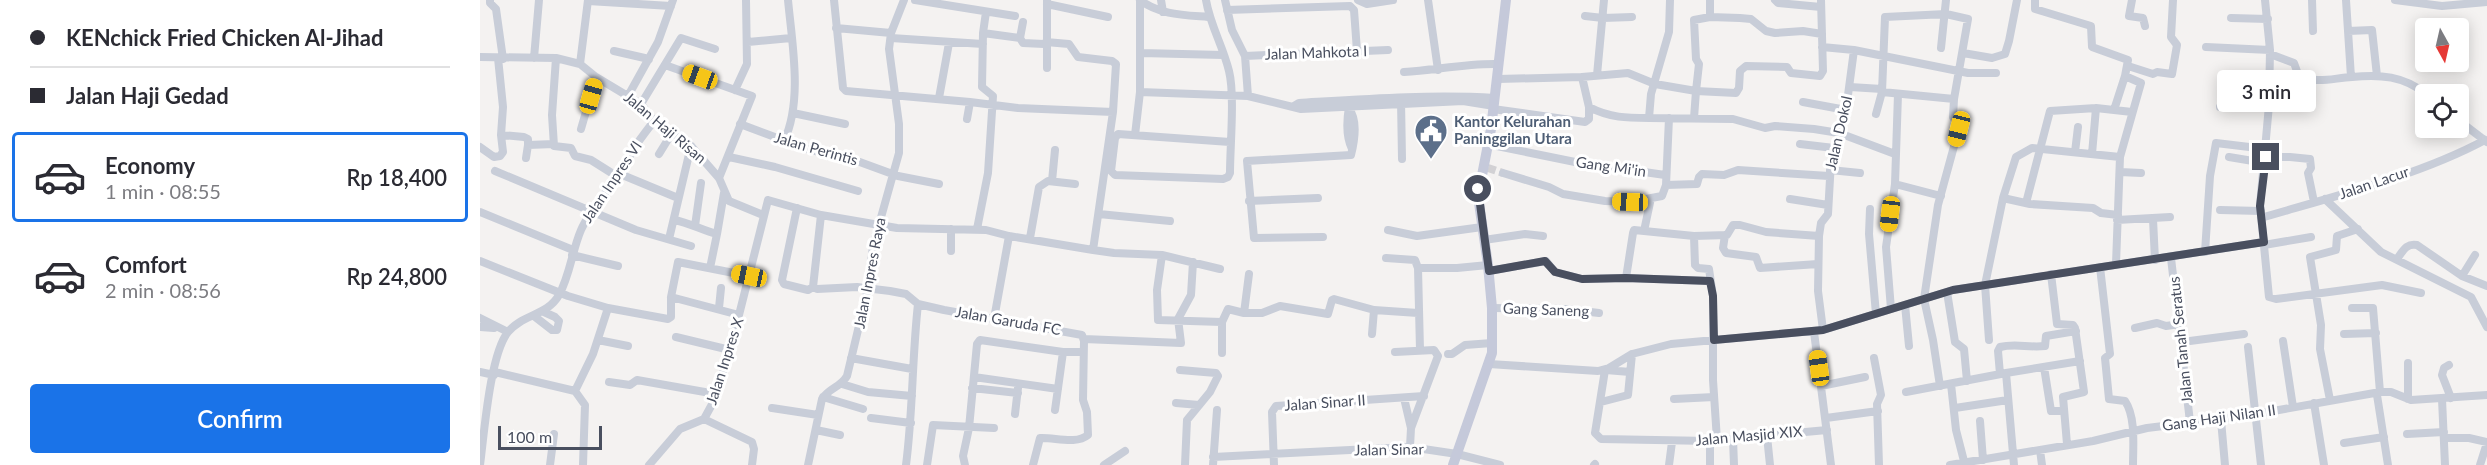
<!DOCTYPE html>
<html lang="en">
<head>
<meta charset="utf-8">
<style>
	:root { --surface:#fff; --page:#f7f7f7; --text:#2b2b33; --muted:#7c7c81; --line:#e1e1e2; --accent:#1a73e8 }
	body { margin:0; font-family:Lato,sans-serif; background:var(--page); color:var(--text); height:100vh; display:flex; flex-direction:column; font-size:22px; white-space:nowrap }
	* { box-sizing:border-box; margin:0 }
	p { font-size:20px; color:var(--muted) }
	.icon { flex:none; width:33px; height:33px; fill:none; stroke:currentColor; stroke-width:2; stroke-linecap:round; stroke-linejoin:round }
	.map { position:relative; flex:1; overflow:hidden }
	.drawer { display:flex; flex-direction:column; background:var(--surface); width:480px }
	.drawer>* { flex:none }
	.hud { display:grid; align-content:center; height:132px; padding:0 30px; background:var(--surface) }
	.needle { width:39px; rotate:172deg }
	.buttons { position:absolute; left:1935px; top:18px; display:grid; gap:12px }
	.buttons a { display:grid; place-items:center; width:54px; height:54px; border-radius:6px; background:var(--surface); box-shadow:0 3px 15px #0003; font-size:30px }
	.scale { position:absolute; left:18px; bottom:15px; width:104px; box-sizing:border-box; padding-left:6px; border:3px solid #494f5f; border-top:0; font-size:16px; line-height:21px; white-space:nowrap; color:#494f5f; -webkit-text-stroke:4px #fff; paint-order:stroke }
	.end { position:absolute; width:27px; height:27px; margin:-14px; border:8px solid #494f5f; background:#fff; box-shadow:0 0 0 3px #fff }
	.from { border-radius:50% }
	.bubble { position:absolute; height:42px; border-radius:6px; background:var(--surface); box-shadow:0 3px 15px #0003; font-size:20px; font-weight:600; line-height:42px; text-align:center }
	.car { position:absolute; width:18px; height:36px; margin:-18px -9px; border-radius:8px; box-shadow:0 0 4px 2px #0007; background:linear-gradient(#f5c518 24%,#345 0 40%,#f5c518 0 76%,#345 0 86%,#f5c518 0) }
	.hud b { display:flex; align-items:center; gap:21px; height:57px; font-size:22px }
	.hud b+b { border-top:2px solid var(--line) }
	.hud i { width:15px; height:15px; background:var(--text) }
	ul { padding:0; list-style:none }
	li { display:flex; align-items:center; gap:18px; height:90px; margin:0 12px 9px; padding:0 18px; border:3px solid transparent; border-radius:6px }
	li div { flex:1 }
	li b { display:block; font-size:22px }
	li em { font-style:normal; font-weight:600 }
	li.selected { border-color:var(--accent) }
	li>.icon { width:54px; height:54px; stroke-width:1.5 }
	.button { display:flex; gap:12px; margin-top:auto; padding:12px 30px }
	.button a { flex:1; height:69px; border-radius:6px; background:var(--accent); color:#fff; font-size:24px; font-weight:600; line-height:69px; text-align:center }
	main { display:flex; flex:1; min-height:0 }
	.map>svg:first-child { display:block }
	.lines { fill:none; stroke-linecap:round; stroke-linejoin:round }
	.minor-tunnel { stroke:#d2d1d4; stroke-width:8; stroke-dasharray:8 4; stroke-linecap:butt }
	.minor { stroke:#c8cdd8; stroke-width:8 }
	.secondary { stroke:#c5c9da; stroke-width:10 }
	.route { stroke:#494f5f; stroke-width:8 }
	.labels { text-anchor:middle; stroke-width:6; stroke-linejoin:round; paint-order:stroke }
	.street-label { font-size:15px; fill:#494f5f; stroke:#fff }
	.service-label { font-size:15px; font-weight:bold; fill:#4e5e75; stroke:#fff; text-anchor:start }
</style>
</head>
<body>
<main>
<section class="drawer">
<div class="hud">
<b><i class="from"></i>KENchick Fried Chicken Al-Jihad</b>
<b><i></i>Jalan Haji Gedad</b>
</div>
<ul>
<li class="selected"><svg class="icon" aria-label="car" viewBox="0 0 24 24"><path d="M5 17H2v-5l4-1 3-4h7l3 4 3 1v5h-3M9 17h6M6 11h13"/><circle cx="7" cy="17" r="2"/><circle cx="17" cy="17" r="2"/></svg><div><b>Economy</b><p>1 min · 08:55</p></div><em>Rp 18,400</em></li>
<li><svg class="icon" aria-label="car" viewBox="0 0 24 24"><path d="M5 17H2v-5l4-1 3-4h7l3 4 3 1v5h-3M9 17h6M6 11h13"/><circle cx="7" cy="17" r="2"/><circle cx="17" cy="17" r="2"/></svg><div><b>Comfort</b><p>2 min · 08:56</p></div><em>Rp 24,800</em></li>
</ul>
<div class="button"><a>Confirm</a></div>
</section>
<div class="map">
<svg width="2007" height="465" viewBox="0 0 2007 465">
	<rect width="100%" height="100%" fill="#f4f2f1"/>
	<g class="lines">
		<path class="minor-tunnel" d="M1008 168 1023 173"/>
		<path class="minor" d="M10 0V3L16 9 23 59
			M354 0 363 88 366 91 490 102 487 119
			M435 0 535 16
			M567 0V68
			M660 0C680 15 704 15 728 17
			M681 0 683 12
			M726 0C730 25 743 46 749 71 755 95 750 146 750 173L748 177 743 179 635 175 631 171 635 138 638 134 750 142
			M745 0 752 30 765 56 768 96
			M878 0 887 4 913 0
			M948 0 958 70
			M1190 0 1189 32 1171 94 1169 118 1253 119 1285 128 1295 126 1334 129 1359 133 1415 154
			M1295 0 1298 3 1341 7
			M1341 0 1343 71 1340 76 1311 73 1307 67 1266 66 1260 71 1259 88 1256 93 1216 91 1219 64 1216 59 1214 20 1230 17 1260 18 1271 19 1286 31 1295 33 1323 31 1342 34
			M1555 0V9L1611 26 1612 47 1648 60 1645 76 1661 83 1640 157 1636 264
			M1652 0 1649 16 1663 18 1665 26
			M1785 0 1790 50 1789 105 1780 205 1789 297 1796 299 1902 285 1941 293
			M1832 0 1833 31
			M1866 0 1871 77
			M1915 0 1962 6 2007 2
			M108 1 191 6
			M567 4 628 17
			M747 10 870 6 874 10 877 51
			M1105 16 1123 18 1152 17
			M1230 17V0
			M1751 18 1788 19
			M356 28 411 33
			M1868 31 1892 30 1897 76
			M411 38 503 44
			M540 38 543 22
			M268 42 311 38
			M1342 47 1374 50 1366 110 1351 161 1348 214 1341 223 1339 236 1338 291 1343 330
			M1726 47 1790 50
			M1461 48 1466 0
			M1374 50 1488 73H1516
			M134 51 169 59
			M661 53 743 55
			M1483 53 1512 58 1525 54 1529 41 1537 0
			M1790 54 1814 63 1818 74C1835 85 1852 78 1872 77 1900 74 1924 76 1946 94
			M765 56 908 50
			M0 57 76 58 100 64 116 77 161 104 174 121 211 146 239 178 249 201 283 215
			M54 58 59 0
			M76 58 72 115 74 146 91 148 95 156 111 160 138 177
			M100 64 108 0
			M185 65 272 96 239 178
			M1648 66 1673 74 1677 72 1692 74 1697 45 1691 37 1693 0
			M924 72C956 70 987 63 1019 64
			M1117 75 1124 0
			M1102 77 1109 107C1130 118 1147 118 1169 118
			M1018 79 1102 77 1148 73 1175 84 1216 91 1214 118
			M1746 83 1788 82
			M1370 87 1402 89
			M255 90 267 64 266 0
			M660 92 768 96 821 109 983 101 1014 106
			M148 96 178 42 193 0
			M459 98 469 43
			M921 100 922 159
			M490 102 538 108 633 112
			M1323 102 1366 110
			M161 104 201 38 235 49
			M814 106 819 103C884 99 950 94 1015 98
			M869 107C867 119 866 137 872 149
			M1740 107 1789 105
			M1013 109 1105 122 1109 119V107
			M1634 110 1645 76
			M313 113 365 124
			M1396 114 1402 92 1405 17 1466 14 1488 19 1474 99 1402 92
			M1978 120 2007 142
			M260 124 327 149 377 161 418 176 459 184
			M101 129 116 77
			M21 135 44 137 48 139V145L74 144
			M655 135 660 92V0
			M304 141C323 101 312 43 308 0
			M1007 144 1095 162 1185 175
			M1320 144 1354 148
			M0 147 14 157 20 156 23 152 21 135 23 107 18 58
			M1595 152 1598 127
			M179 154 192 133
			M1612 154 1616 108
			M249 157 295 167 378 191
			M1749 157 1785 163
			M1786 157H1810L1830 159 1831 168 1828 173 1834 202
			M46 158 48 145
			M1350 170 1380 173
			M15 171 156 230 211 246
			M1640 172 1661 173
			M1023 173 1069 187 1083 194 1125 201 1150 202 1182 196 1186 185 1189 118
			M140 174 198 198
			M572 181 575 150
			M1415 184 1461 196
			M1186 185 1217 184 1219 177 1222 174 1244 175 1258 170 1349 176
			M1523 198 1550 204 1613 208 1621 213 1638 215
			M1310 199 1348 205
			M1845 199 1901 252 1991 297 2007 327
			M769 201 838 198
			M1546 203 1570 111 1616 108 1652 112
			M317 208 302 280 304 284 328 290 333 287 337 289 377 287 410 291 426 294 438 304 464 310 602 335 604 341 603 400 607 412 608 435C596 445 574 437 560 438L553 465
			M1390 209 1389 234 1396 314
			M1740 210 1781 211
			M0 212 93 250
			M619 214 690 221
			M1781 218C1852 197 1940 175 2005 140
			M1673 219 1675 260
			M194 220C210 223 221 230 237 234L230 268
			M1637 220 1690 217
			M215 226 221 183
			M471 229V251
			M497 229 508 173 513 96 502 87 503 33 506 12
			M908 230 937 236 1002 227
			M1164 231 1214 236 1215 265 1218 268 1229 269 1233 296V380L1237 440
			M237 234 244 193
			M1245 235 1243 248 1246 253 1276 257 1280 268 1338 264
			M1214 236 1247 235 1253 225H1260L1286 232 1339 236
			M843 237 774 238 767 161 871 155C874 143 878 120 869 109
			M550 238 559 187 568 181 595 184
			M189 239 211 146
			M1004 240 1045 234 1063 236
			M1784 245 1831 237
			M613 250 634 253 682 255 740 269
			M1725 252 1730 176 1736 143 1786 149
			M92 255 138 266
			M682 255 677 290 678 320 742 322
			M906 258 935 260 938 268H977L1008 265
			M1691 258 1710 422
			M1917 259C1923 251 1926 243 1937 245L1982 276 2007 286
			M0 261 88 296 128 308 188 319 191 317V297L198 262 269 276
			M1620 267 1630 354 1625 358 1629 399 1645 401C1656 417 1653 446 1653 465
			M938 268 940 350
			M1009 271 1066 261 1075 272 1102 279 1146 278 1230 281
			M1571 274 1577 324 1593 325 1595 328 1604 392 1583 397 1587 444
			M1982 276 1995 255
			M1146 278 1153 233 1154 230 1164 231 1171 198
			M333 287 341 215
			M1467 292 1475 342 1484 349 1487 381
			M191 297 259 315
			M1425 305 1429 346
			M239 308 241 288
			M1012 308 1085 309 1119 313
			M1872 308H1893L1900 392
			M1411 309 1406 247 1415 184 1418 94
			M894 310 938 313
			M764 313 769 274
			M54 316 72 330H77L79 321 75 317 64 312
			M0 318 28 332
			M514 319 529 236
			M0 327 14 328
			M1655 328 1677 323 1686 326 1700 324
			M1334 332 1351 465
			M1864 334 1896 333
			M196 337 250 350
			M604 339 701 343 698 319 711 295 713 262
			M118 340 148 346
			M1509 340 1505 285 1523 198 1536 157 1552 148 1640 157
			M1803 341 1813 407
			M1702 342 1764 334
			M1768 347 1781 465
			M583 352H600
			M915 352 954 350 958 356 931 428 930 447
			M742 353V322L748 309 764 313H782L800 306 848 314 852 300 854 299 894 310 892 334
			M968 354H972L985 345 1012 343
			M371 358 432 369
			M1394 358 1401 395 1397 404 1399 465
			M1009 364 1118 371 1129 368 1152 354 1191 344 1343 330 1473 290 1784 242
			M1969 365 1964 368 1962 375 1971 398
			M1564 367 1571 411H1583
			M700 370 736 373 738 376 730 392 707 420 705 465
			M1125 370 1115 433 1121 439 1230 441 1347 430
			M1126 370 1150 372
			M0 372 14 375
			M15 372 95 391 105 405 103 465
			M1526 373 1534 465
			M1520 374 1518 351 1520 347C1536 343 1548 348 1565 346L1566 336 1596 331
			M494 377 578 389
			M129 382 150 385 157 380 236 394
			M362 384 388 392 432 396
			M1471 384 1476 430 1485 465
			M1341 386 1385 377
			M1460 386 1453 340 1444 299 1458 205 1479 128 1473 117 1474 99
			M492 388 538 393
			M95 391 113 354 128 308
			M1426 392 1526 373 1600 361
			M1897 395 1908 465
			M343 397 383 409
			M924 398 931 428
			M1194 399 1234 397
			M1928 399V363
			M1962 399 1965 465
			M1850 400 1840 349 1841 325 1830 257 1856 250 1857 236 1878 229
			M1121 402 1148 395 1152 354
			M696 403 719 405
			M1834 403 1844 465
			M292 408 338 415
			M1475 408 1528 400
			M535 414 538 388
			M391 418 431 423
			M1346 418 1398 411
			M224 419 272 442 274 449 272 465
			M1741 420 1745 465
			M1500 421 1503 460
			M336 430 360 435
			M1927 434 1964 432
			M1287 436 1290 465
			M1964 438H1989L2007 442
			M1253 439 1254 465
			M1230 441V465
			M1864 443 1904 437
			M1560 450 1562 465
			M733 457 930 447 977 454 1020 465
			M0 465C4 435 10 354 28 332 43 314 67 316 79 295 90 275 92 251 101 230 110 209 129 190 142 170 147 164 149 157 153 150 159 140 167 130 174 121
			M70 465 74 434
			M169 465 200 429 224 419 236 397 259 315 288 200 341 215 417 228 506 230 529 236 613 250 633 112 636 64 632 61 598 57 589 44 566 42 564 44 543 43 540 38 503 33
			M328 465 342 399C350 387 360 388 367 376L388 288 393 246 419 153V124L409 49 411 33 424 0
			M426 465C433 411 432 358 438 304
			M447 465 453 425 514 428
			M485 465 483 456 489 428 497 344 500 340 583 352 575 410
			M624 465 645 451
			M733 465 737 410
			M794 465 792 412 796 406 944 396
			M1114 465 1115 464
			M1189 465 1192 442
			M1470 465 1613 441 1667 428 1765 416 1900 392H1911L1931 400 2007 395
			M2000 465 2007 443"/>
		<path class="secondary" d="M973 465 1012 353V308L1008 265 998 196 1011 129 1026 0"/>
	</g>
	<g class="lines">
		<path class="route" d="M998 189 1009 271 1065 261 1075 272 1102 279 1146 278 1230 281 1233 296 1234 340 1343 330 1473 290 1784 242 1780 206 1786 157"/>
	</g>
	<defs>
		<g id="civic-pin" transform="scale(1.725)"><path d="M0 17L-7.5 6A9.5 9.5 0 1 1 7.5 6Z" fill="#5c6f8a" stroke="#fff"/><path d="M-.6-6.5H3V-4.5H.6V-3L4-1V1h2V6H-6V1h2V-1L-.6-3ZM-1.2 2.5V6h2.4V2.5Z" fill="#fff"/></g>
	</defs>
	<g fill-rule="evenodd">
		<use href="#civic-pin" x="951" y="131"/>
	</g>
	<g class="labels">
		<g class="street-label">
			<text transform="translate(836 53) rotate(-2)" y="5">Jalan Mahkota I</text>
			<text transform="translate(185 128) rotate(40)" y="5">Jalan Haji Risan</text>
			<text transform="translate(1359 133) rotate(-77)" y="5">Jalan Dokol</text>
			<text transform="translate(336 149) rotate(16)" y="5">Jalan Perintis</text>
			<text transform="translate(1131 167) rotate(8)" y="5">Gang Mi'in</text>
			<text transform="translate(132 182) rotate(-56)" y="5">Jalan Inpres VI</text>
			<text transform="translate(1894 183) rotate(-19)" y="5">Jalan Lacur</text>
			<text transform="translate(390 273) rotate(-79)" y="5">Jalan Inpres Raya</text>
			<text transform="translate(1066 310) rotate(2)" y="5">Gang Saneng</text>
			<text transform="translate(528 321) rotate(10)" y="5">Jalan Garuda FC</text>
			<text transform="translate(1701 340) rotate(-96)" y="5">Jalan Tanah Seratus</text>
			<text transform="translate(245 361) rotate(-72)" y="5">Jalan Inpres X</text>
			<text transform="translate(845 403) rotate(-4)" y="5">Jalan Sinar II</text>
			<text transform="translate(1739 418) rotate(-8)" y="5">Gang Haji Nilan II</text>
			<text transform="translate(1269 436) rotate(-5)" y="5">Jalan Masjid XIX</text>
			<text transform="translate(909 450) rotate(-1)" y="5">Jalan Sinar</text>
		</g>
		<g class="service-label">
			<text x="974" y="127">Kantor Kelurahan<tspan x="974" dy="17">Paninggilan Utara</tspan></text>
		</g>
	</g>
</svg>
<div class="buttons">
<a><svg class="needle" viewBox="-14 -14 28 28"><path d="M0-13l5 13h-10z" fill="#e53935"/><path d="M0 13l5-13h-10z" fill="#7c7c81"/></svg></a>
<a><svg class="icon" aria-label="locate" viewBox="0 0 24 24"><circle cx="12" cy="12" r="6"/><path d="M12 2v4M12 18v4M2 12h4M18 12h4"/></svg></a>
</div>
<div class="scale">100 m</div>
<i class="end from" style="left:998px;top:189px"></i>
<i class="end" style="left:1786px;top:157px"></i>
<div class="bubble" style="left:1737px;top:70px;width:99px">3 min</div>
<i class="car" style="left:220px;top:77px;rotate:290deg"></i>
<i class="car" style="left:111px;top:96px;rotate:16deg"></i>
<i class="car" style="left:1479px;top:129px;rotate:194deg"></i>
<i class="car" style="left:1150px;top:202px;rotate:272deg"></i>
<i class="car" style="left:1410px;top:214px;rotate:187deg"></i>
<i class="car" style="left:269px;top:276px;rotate:282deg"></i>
<i class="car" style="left:1339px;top:368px;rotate:352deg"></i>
</div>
</main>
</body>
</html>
